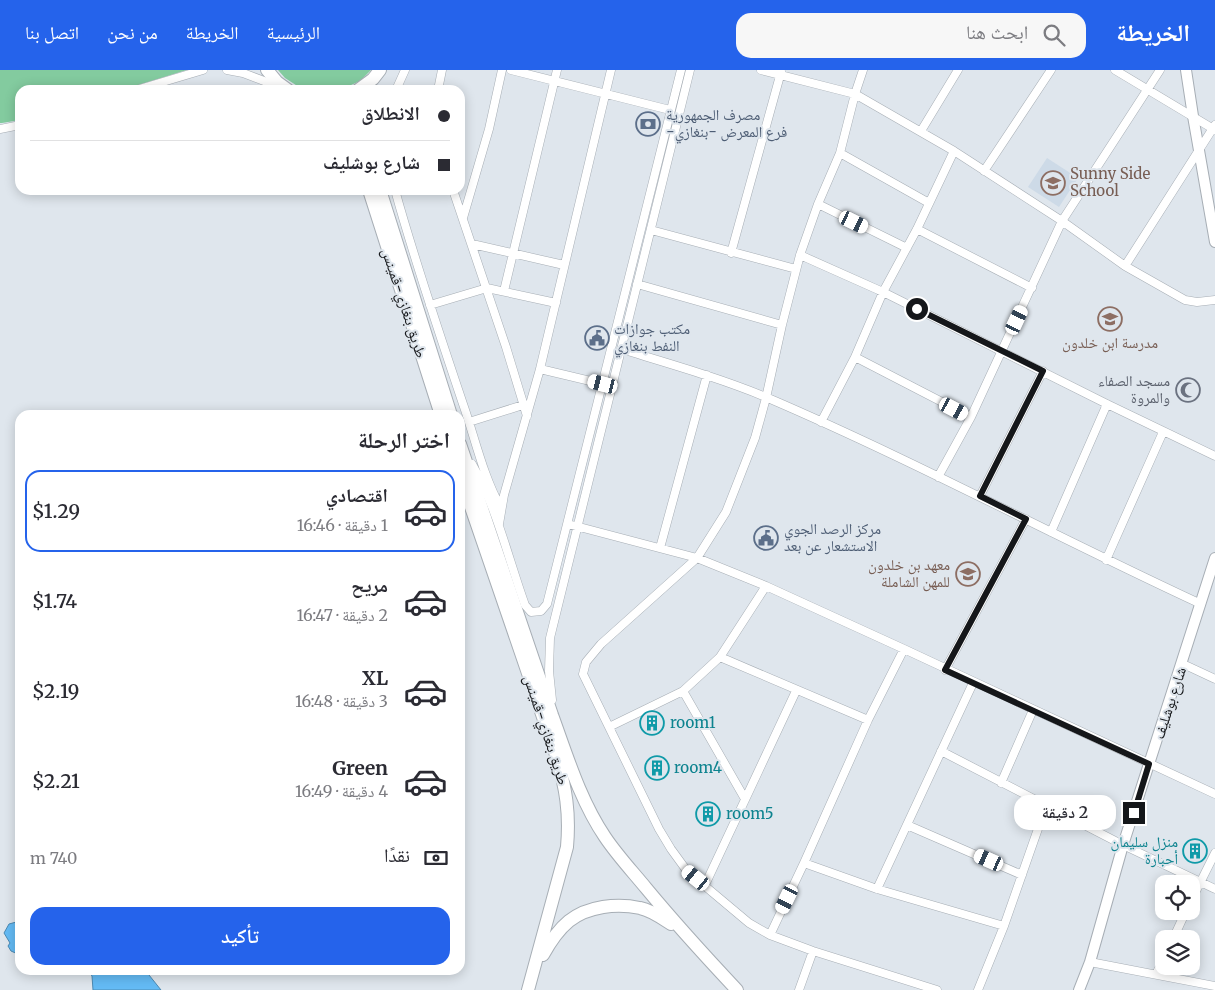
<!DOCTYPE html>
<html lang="ar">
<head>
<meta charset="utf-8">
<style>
	:root { --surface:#fff; --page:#f7f7f7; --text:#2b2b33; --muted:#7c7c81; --line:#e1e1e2; --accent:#2563eb }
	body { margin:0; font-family:Merriweather,"Noto Naskh Arabic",serif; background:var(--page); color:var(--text); direction:rtl; height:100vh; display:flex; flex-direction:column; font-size:19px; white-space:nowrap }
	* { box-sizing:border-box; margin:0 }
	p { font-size:16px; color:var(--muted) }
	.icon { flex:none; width:28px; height:28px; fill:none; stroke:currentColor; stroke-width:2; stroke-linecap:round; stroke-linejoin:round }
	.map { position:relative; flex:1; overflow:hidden; direction:ltr }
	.details { position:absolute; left:15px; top:340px; width:450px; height:565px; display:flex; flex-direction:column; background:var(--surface); border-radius:15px; box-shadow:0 2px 12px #0003; direction:rtl }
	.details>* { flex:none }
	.top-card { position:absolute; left:15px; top:15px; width:450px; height:110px; border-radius:15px; box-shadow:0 2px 12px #0003; direction:rtl; display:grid; align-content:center; height:110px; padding:0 15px; background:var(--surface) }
	.tools { position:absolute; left:1155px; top:805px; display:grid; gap:10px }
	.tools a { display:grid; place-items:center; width:45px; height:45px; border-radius:10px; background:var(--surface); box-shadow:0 2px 12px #0003; font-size:25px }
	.end { position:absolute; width:22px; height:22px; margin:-11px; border:6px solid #15171a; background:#fff; box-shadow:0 0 0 2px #fff }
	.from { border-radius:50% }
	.bubble { position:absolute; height:35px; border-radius:15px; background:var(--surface); box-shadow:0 2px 12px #0003; font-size:16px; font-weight:600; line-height:35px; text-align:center; direction:rtl }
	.car { position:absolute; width:15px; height:30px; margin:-15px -8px; border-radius:6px; box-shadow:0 0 4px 1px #0007; background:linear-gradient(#fff 24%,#345 0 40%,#fff 0 76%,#345 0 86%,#fff 0) }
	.top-card b { display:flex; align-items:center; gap:18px; height:48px; font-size:19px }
	.top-card b+b { border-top:1px solid var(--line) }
	.top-card i { width:12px; height:12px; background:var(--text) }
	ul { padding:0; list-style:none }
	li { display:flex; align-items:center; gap:15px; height:82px; margin:0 10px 8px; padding:0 5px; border:2px solid transparent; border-radius:15px }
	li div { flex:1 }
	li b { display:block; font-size:19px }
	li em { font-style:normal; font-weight:600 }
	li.active { border-color:var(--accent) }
	li>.icon { width:45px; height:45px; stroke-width:1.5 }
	h2 { padding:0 15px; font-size:22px; line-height:60px }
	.pay { display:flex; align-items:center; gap:12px; height:55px; padding:0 15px; font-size:19px }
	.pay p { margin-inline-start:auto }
	.cta { display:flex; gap:10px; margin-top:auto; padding:10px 15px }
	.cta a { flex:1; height:58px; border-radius:15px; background:var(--accent); color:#fff; font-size:20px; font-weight:600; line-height:58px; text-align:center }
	header { display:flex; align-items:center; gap:30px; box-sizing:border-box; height:70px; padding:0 25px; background:var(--accent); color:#fff }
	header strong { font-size:24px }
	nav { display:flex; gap:28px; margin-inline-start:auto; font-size:18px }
	.search { width:350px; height:45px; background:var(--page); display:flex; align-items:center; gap:12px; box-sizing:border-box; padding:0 18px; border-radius:15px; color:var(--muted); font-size:19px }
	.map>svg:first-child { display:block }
	.built { fill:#cddae7 }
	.green { fill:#83cb9f }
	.water { fill:#64bbf5; stroke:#4c8ab3 }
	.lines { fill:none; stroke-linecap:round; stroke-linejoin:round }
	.minor-casing { stroke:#a7aeb5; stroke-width:9 }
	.tertiary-casing { stroke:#a7aeb5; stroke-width:12 }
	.primary-casing { stroke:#a7aeb5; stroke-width:14 }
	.minor { stroke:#fff; stroke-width:8 }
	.tertiary { stroke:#fff; stroke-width:10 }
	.primary { stroke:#fff; stroke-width:12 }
	.route { stroke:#15171a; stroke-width:6 }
	.labels { text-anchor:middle; stroke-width:4; stroke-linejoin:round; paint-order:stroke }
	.service-label { font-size:15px; fill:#4e5e75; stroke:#dfe6ed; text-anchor:start }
	.education-label { font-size:15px; fill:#785e54; stroke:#dfe6ed; text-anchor:start }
	.street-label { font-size:15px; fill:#15171a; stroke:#dfe6ed }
	.worship-label { font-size:15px; fill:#5b616d; stroke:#dfe6ed; text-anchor:end }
	.culture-label { font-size:15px; fill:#0d838f; stroke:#dfe6ed; text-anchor:start }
</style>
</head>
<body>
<header>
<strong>الخريطة</strong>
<div class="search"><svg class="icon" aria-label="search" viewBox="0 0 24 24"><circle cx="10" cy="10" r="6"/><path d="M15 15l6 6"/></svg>ابحث هنا</div>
<nav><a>الرئيسية</a><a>الخريطة</a><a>من نحن</a><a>اتصل بنا</a></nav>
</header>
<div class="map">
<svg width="1215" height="920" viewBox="0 0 1215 920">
	<rect width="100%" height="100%" fill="#dfe6ed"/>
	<path class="built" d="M1047 88 1078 108 1059 137 1028 117Z"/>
	<path class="green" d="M0 0H187L122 20H20V50L2 53H0Z
		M278 0H371L360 11 340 20 302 19 285 8Z"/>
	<path class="water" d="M20 851V885L11 881 8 876 10 873 4 863 9 854Z
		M88 900H145L161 920H93L92 906Z"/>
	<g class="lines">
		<g class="minor-casing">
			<path id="minor" d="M227 0 243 3 280 17
				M511 0 670 40
				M761 0 855 24 954 81 1062 151 1125 196 1185 230 1197 232 1215 230
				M863 0 855 24 840 83 818 134 800 185 782 255 766 328 755 368 726 442 697 488 601 574 586 592 583 604 659 759 671 779 687 801 749 853 770 865 813 881 937 920
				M1115 0 1215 60
				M136 20 203 0
				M396 20 405 0
				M438 20 442 0
				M0 59 20 55
				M921 61 958 0
				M840 83 929 133
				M984 101 1051 0
				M395 120C415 192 439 263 463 334 475 368 483 406 501 438
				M453 120 506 277 527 346
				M818 134 907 178
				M463 148 489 59 502 0
				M917 159 1032 218
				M651 160 796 199
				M472 174 564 195
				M731 183 781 2
				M800 185 883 222 1107 334 1215 386
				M1125 196 1215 55
				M637 214 782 255
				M504 221 557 0
				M430 235 487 218 556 233
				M621 279C670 294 720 308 768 328 915 391 1056 467 1201 534
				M855 287 971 347
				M540 299 603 314
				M469 352 523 335
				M821 352 855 287 883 222 917 159 954 81
				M472 394C497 438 508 488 525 535L531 542 541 541 547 534 681 0
				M938 407 971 347 1062 151 1160 0
				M980 426 1043 301
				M499 454 504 425 540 299 611 0
				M568 454 697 488 766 516 904 579 1215 724
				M1051 462 1107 334
				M660 478 707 305
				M1106 490 1163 362
				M720 587 868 650
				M1183 594 1215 609
				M945 600 1026 449
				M683 621 745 729
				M552 630 549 601 550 568 690 0
				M609 657 683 621 720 587 766 516
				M941 681 1123 775 1215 819
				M1001 713 1033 640
				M907 755 1022 805
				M804 793 877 819 1004 856
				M705 815 796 621
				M877 819 973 613
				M1191 831 1215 783
				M770 865 804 793 868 650 904 579
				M1173 869 1186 841
				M1090 892 1215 916
				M1156 904 1164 889
				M799 920 813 881
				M978 920 1004 856 1046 736"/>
		</g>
		<g class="tertiary-casing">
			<path id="tertiary" d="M1186 0 1193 46 1215 172
				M1079 920 1090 892 1123 775 1215 488"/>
		</g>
		<g class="primary-casing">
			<path id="primary" d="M267 0 277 12 288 20
				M358 20 373 9 380 0
				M369 120 441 345
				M380 120 451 345
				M460 374 552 645C567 686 580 730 605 767 617 785 632 801 646 818 675 853 706 887 737 920
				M460 405 556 685C566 718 570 743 567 777L528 920
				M543 885C550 872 558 860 569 851 588 836 617 833 640 838 651 840 662 848 671 854"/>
		</g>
		<use href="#minor" class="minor"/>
		<use href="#tertiary" class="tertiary"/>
		<use href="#primary" class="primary"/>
	</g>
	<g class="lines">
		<path class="route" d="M917 239 1043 301 980 426 1026 449 945 600 1149 694 1134 743"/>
	</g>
	<defs>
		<g id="bank-ring" transform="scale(1.25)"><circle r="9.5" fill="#dfe6ed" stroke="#5c6f8a" stroke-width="1.5"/><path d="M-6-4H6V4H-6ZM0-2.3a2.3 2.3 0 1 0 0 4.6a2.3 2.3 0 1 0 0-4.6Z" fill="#5c6f8a"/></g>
		<g id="school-ring" transform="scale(1.25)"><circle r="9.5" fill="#dfe6ed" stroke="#8d6e63" stroke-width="1.5"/><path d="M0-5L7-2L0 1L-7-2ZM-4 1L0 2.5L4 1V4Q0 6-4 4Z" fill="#8d6e63"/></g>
		<g id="civic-ring" transform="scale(1.25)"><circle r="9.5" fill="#dfe6ed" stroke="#5c6f8a" stroke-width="1.5"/><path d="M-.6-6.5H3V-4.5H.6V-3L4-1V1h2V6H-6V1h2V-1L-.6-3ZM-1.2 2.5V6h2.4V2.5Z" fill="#5c6f8a"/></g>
		<g id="mosque-ring" transform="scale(1.25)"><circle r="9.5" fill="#dfe6ed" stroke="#6b7280" stroke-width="1.5"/><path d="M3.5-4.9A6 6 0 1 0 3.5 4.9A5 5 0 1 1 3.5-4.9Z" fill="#6b7280"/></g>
		<g id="building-ring" transform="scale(1.25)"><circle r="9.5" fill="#dfe6ed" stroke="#0f9aa8" stroke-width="1.5"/><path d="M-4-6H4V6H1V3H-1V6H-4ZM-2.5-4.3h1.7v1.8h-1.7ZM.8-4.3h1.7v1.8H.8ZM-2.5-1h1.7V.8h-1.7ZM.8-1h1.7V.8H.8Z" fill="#0f9aa8"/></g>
	</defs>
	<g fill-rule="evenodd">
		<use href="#bank-ring" x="648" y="54"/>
		<use href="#school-ring" x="1053" y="113"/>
		<use href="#school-ring" x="1110" y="249"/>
		<use href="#civic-ring" x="597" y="268"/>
		<use href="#mosque-ring" x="1188" y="320"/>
		<use href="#civic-ring" x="766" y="468"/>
		<use href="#school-ring" x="968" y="504"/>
		<use href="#building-ring" x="652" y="653"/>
		<use href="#building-ring" x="657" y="698"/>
		<use href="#building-ring" x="708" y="744"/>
		<use href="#building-ring" x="1195" y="781"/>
	</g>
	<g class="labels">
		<g class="service-label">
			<text x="666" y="50">مصرف الجمهورية<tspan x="666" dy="17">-فرع المعرض -بنغازي</tspan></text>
			<text x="614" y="264">مكتب جوازات<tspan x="614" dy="17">النفط بنغازي</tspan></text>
			<text x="784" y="464">مركز الرصد الجوي<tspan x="784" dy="17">الاستشعار عن بعد</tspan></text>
		</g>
		<g class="education-label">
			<text x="1070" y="109">Sunny Side<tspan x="1070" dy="17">School</tspan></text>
			<text x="1110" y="278" text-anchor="middle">مدرسة ابن خلدون</text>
			<text x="950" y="500" text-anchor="end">معهد بن خلدون<tspan x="950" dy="17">للمهن الشاملة</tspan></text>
		</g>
		<g class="street-label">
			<text transform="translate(404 233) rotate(72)" y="5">طريق بنغازي-قمينس</text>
			<text transform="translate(1170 633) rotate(-72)" y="5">شارع بوشليف</text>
			<text transform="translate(546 660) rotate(72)" y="5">طريق بنغازي-قمينس</text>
		</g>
		<g class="worship-label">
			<text x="1170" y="316">مسجد الصفاء<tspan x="1170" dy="17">والمروة</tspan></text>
		</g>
		<g class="culture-label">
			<text x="670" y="658">room1</text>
			<text x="674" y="703">room4</text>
			<text x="726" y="749">room5</text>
			<text x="1178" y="777" text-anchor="end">منزل سليمان<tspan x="1178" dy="17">أحبارة</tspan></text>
		</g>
	</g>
</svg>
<div class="tools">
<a><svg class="icon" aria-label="locate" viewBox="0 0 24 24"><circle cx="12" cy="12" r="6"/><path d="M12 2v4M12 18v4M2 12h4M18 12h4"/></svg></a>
<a><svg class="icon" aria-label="layers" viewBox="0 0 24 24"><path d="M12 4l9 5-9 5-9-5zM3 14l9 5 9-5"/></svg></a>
</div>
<i class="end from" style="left:917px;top:239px"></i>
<i class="end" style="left:1134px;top:743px"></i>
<div class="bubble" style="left:1014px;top:725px;width:102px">2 دقيقة</div>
<i class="car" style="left:854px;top:152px;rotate:116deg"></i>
<i class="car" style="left:1017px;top:250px;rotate:25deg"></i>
<i class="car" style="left:603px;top:314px;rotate:284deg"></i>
<i class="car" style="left:954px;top:339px;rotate:118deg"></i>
<i class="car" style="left:989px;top:790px;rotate:294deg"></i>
<i class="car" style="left:696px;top:808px;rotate:309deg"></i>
<i class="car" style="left:787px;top:829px;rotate:206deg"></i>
<div class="top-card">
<b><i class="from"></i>الانطلاق</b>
<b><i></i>شارع بوشليف</b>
</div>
<section class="details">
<h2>اختر الرحلة</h2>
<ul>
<li class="active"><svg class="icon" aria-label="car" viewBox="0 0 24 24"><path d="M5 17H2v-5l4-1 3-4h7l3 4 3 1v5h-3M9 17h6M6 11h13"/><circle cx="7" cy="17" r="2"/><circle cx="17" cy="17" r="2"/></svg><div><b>اقتصادي</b><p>1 دقيقة · 16:46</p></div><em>$1.29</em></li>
<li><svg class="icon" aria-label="car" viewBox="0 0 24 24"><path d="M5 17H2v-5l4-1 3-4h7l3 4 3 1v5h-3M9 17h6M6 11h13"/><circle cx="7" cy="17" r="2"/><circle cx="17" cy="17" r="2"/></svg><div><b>مريح</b><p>2 دقيقة · 16:47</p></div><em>$1.74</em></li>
<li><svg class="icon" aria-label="car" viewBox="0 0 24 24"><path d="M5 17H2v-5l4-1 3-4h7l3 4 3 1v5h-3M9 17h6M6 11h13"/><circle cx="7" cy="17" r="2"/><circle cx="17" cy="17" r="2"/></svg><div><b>XL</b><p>3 دقيقة · 16:48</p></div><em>$2.19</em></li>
<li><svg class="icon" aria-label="car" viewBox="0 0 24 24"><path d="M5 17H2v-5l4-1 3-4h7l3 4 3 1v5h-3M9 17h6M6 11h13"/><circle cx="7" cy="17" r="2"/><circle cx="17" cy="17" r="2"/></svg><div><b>Green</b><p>4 دقيقة · 16:49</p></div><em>$2.21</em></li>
</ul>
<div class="pay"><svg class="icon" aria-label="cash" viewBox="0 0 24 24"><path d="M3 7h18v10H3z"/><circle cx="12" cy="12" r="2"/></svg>نقدًا<p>740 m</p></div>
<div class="cta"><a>تأكيد</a></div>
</section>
</div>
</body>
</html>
